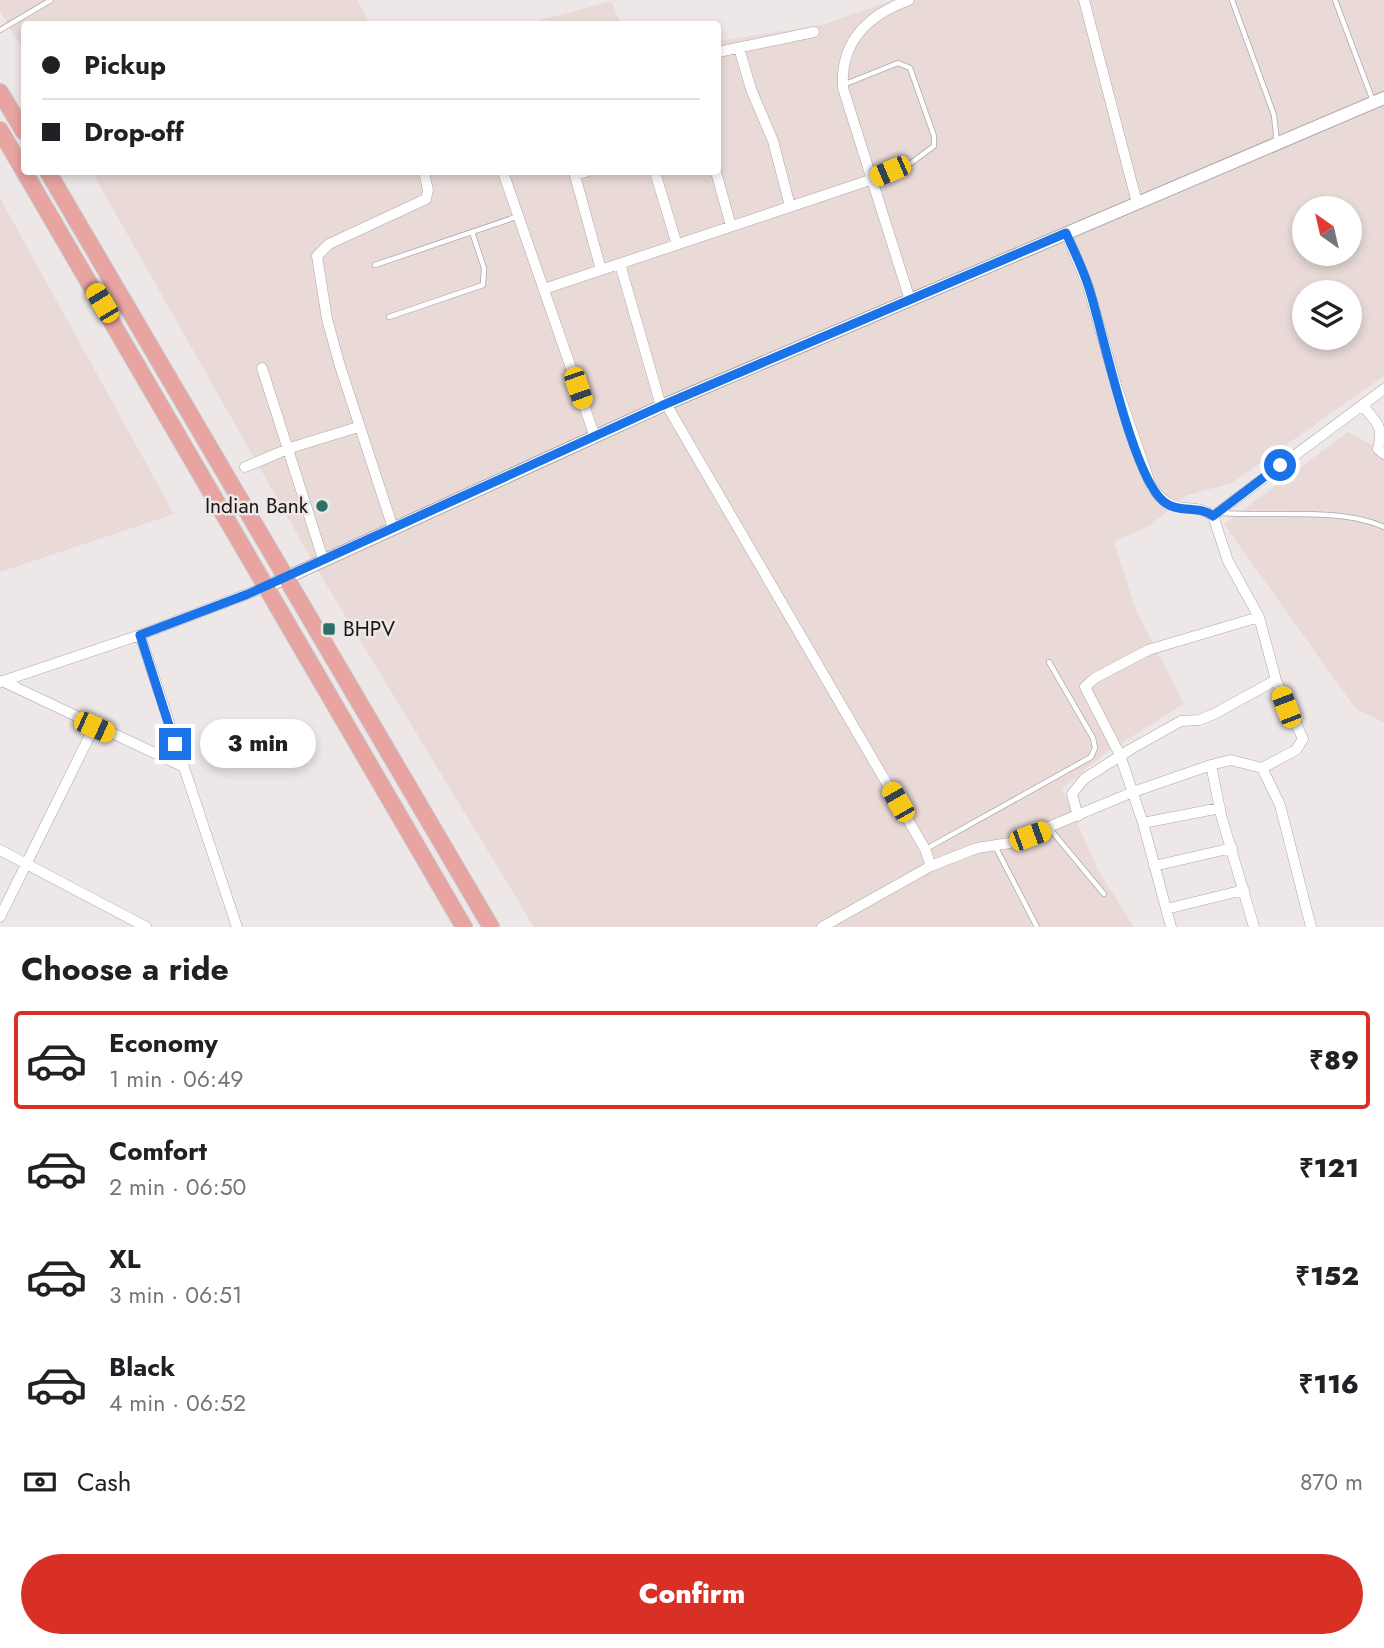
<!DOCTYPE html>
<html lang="en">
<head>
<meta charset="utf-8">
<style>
	:root { --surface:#fff; --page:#f2f2f2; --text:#202124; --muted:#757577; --line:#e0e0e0; --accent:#d93025 }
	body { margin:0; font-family:Jost,sans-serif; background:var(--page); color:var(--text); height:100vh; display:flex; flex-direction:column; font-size:26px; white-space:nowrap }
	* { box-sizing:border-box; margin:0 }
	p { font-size:23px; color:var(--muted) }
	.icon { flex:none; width:38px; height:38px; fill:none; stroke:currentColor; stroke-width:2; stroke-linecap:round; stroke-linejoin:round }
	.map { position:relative; height:927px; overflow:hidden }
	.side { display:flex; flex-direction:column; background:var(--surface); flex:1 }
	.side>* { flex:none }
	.top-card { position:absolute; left:21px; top:21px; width:700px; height:154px; border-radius:7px; box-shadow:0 4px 10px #0003; display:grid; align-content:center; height:154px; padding:0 21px; background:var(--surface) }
	.needle { width:46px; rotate:326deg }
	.tools { position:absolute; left:1292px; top:196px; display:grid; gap:14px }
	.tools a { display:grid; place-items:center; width:70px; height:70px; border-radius:50%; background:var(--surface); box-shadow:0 4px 10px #0003; font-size:35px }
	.end { position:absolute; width:32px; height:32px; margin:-16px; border:9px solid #1a73e8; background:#fff; box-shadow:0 0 0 4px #fff }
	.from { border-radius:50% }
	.bubble { position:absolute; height:49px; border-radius:24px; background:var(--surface); box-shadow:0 4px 10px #0003; font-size:23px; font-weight:800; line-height:49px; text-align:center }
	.car { position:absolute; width:21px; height:42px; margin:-21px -10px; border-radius:9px; box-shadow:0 0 5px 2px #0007; background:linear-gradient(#f5c518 24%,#345 0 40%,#f5c518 0 76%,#345 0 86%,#f5c518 0) }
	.top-card b { display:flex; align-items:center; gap:24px; height:66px; font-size:26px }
	.top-card b+b { border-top:2px solid var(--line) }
	.top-card i { width:18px; height:18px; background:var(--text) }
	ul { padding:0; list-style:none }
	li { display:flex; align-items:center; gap:21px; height:98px; margin:0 14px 10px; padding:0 7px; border:4px solid transparent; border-radius:7px }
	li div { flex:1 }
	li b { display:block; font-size:26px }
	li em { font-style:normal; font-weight:800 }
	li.selected { border-color:var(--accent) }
	li>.icon { width:63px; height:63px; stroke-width:1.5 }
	h2 { padding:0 21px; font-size:32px; line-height:84px }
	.pay { display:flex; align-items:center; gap:18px; height:77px; padding:0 21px; font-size:26px }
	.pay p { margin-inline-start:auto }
	.primary-button { display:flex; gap:14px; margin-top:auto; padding:14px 21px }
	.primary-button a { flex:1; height:80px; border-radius:42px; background:var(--accent); color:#fff; font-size:28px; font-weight:800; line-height:80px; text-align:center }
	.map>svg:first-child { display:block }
	.built { fill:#e9dad8; fill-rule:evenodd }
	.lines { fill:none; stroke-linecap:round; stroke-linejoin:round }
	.service-casing { stroke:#ada7a7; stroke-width:6 }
	.minor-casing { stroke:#ada7a7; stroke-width:11 }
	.tertiary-casing { stroke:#ada7a7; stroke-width:14 }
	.primary-casing { stroke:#c8c7c7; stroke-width:18 }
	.service { stroke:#fff; stroke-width:4.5 }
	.minor { stroke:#fff; stroke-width:10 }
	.tertiary { stroke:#fff; stroke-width:12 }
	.primary { stroke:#e7a4a1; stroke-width:16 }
	.route { stroke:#1a73e8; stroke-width:9 }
	.poi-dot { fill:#2b7167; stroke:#eee7e7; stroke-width:2.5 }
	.labels { text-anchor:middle; stroke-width:5; stroke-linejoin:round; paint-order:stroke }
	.poi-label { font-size:21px; fill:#1a1717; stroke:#eee7e7; text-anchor:end }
</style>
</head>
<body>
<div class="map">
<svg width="1384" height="927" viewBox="0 0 1384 927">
	<rect width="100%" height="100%" fill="#eee7e7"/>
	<path class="built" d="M0 0H357L370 24H24V52L0 11Z
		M893 0H1384V376L1232 483 1187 495 1149 526 1114 542 1135 608 1184 704 1104 754 1062 789 1098 870 1134 927H534L321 576 92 172H718V41L822 25ZM1304 208H1349V254H1304ZM1304 292H1349V338H1304Z
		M611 1 621 24H526Z
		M0 198 174 514 0 572Z
		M1348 432 1384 451V723L1355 708 1224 524Z"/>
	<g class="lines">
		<g class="service-casing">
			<path id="service" d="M1232 0 1274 115 1277 143
				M1335 0 1373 101
				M0 30 51 0
				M843 85 898 63 910 68 934 136V146L911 163 872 179
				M375 265 516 217
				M389 317 483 285 484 268 472 232
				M1222 513C1270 517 1341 507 1384 527
				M1050 829 1104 894
				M995 846 1037 927
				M926 849 1091 757 1095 748 1093 738 1049 662"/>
		</g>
		<g class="minor-casing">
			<path id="minor" d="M909 0C868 15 840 41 843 88L910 300
				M1084 0 1137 203
				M739 48 751 89 773 141 790 206
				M718 52 814 32
				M503 172 595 437
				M574 172 601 270
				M655 172 677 245
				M716 172 731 226
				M575 175 586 172
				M1066 233 1088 286 1116 385 1151 486C1176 521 1190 499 1213 516L1228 561 1259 617 1276 680 1303 739 1296 750 1262 768
				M620 264 661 406
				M544 289 870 180
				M262 368 323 559
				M666 404 925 849 931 866 822 927
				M1363 406C1377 423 1384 426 1378 449L1384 454
				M245 467 290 448 358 427
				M1213 516 1384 389
				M393 528 340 366 327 319 317 256 329 244 426 199 428 190 424 172
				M140 635 237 927
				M2 681 182 766
				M0 682 140 635 268 586
				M1211 765 1221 815 1254 927
				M1078 816 1072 794 1084 779 1131 749 1181 721 1199 720 1214 714 1276 680
				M1143 823 1220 808
				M0 850 146 927
				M931 866 977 848 1010 843 1133 792 1211 765 1231 760 1262 768 1280 805 1311 927
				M1154 866 1232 848
				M1166 909 1244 890
				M0 917 94 727
				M1171 927 1143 823 1120 755 1085 687 1095 678 1148 650 1259 617"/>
		</g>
		<g class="tertiary-casing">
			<path id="tertiary" d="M268 586 666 404 1384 98"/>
		</g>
		<g class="primary-casing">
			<path id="primary" d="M0 92 24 132
				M0 130 464 927
				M48 172 491 927"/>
		</g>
		<use href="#service" class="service"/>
		<use href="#minor" class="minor"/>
		<use href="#tertiary" class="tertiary"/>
		<use href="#primary" class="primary"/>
	</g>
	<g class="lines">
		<path class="route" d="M175 744 140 635 248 594 661 406 1066 233C1074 251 1083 269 1089 288 1103 332 1132 475 1163 501 1177 514 1200 505 1213 516L1280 465"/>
	</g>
	<g class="poi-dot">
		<circle cx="322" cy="506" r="7"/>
		<rect x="322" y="622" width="14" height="14" rx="3.5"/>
	</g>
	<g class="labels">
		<g class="poi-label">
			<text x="308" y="513">Indian Bank</text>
			<text x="343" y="636" text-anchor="start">BHPV</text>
		</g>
	</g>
</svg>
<div class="tools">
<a><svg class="needle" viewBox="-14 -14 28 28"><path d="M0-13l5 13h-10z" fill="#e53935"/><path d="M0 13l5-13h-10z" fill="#757577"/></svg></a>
<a><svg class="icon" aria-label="layers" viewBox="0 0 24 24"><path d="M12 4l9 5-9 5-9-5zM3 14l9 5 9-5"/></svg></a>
</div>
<i class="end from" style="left:1280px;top:465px"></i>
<i class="end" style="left:175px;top:744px"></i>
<div class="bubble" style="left:200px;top:719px;width:116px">3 min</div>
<i class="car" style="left:890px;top:171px;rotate:247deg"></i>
<i class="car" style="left:102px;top:303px;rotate:329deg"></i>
<i class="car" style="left:578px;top:388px;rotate:161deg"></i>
<i class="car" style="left:1286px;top:707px;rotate:339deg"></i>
<i class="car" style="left:94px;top:727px;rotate:114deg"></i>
<i class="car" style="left:898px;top:802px;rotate:330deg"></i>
<i class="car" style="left:1030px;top:836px;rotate:70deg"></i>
<div class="top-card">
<b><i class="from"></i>Pickup</b>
<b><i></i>Drop-off</b>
</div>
</div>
<section class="side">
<h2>Choose a ride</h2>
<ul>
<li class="selected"><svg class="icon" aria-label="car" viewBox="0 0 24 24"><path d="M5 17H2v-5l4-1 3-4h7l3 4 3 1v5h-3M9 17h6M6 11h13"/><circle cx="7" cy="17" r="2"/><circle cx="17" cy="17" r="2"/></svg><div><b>Economy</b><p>1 min · 06:49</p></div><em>₹89</em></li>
<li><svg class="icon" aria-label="car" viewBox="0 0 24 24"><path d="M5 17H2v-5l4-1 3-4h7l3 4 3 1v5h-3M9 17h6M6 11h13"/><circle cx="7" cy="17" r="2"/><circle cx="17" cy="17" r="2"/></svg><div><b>Comfort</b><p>2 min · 06:50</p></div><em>₹121</em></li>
<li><svg class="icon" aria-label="car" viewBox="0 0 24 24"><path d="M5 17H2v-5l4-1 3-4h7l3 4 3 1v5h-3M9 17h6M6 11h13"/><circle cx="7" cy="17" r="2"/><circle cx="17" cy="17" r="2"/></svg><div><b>XL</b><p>3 min · 06:51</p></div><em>₹152</em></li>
<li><svg class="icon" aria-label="car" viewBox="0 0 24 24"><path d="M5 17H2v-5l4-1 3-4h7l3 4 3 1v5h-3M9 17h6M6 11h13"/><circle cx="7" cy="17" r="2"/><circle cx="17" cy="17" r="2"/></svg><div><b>Black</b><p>4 min · 06:52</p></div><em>₹116</em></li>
</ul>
<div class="pay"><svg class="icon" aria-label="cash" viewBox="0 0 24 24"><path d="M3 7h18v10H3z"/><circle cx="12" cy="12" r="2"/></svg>Cash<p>870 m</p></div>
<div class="primary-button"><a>Confirm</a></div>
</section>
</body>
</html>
